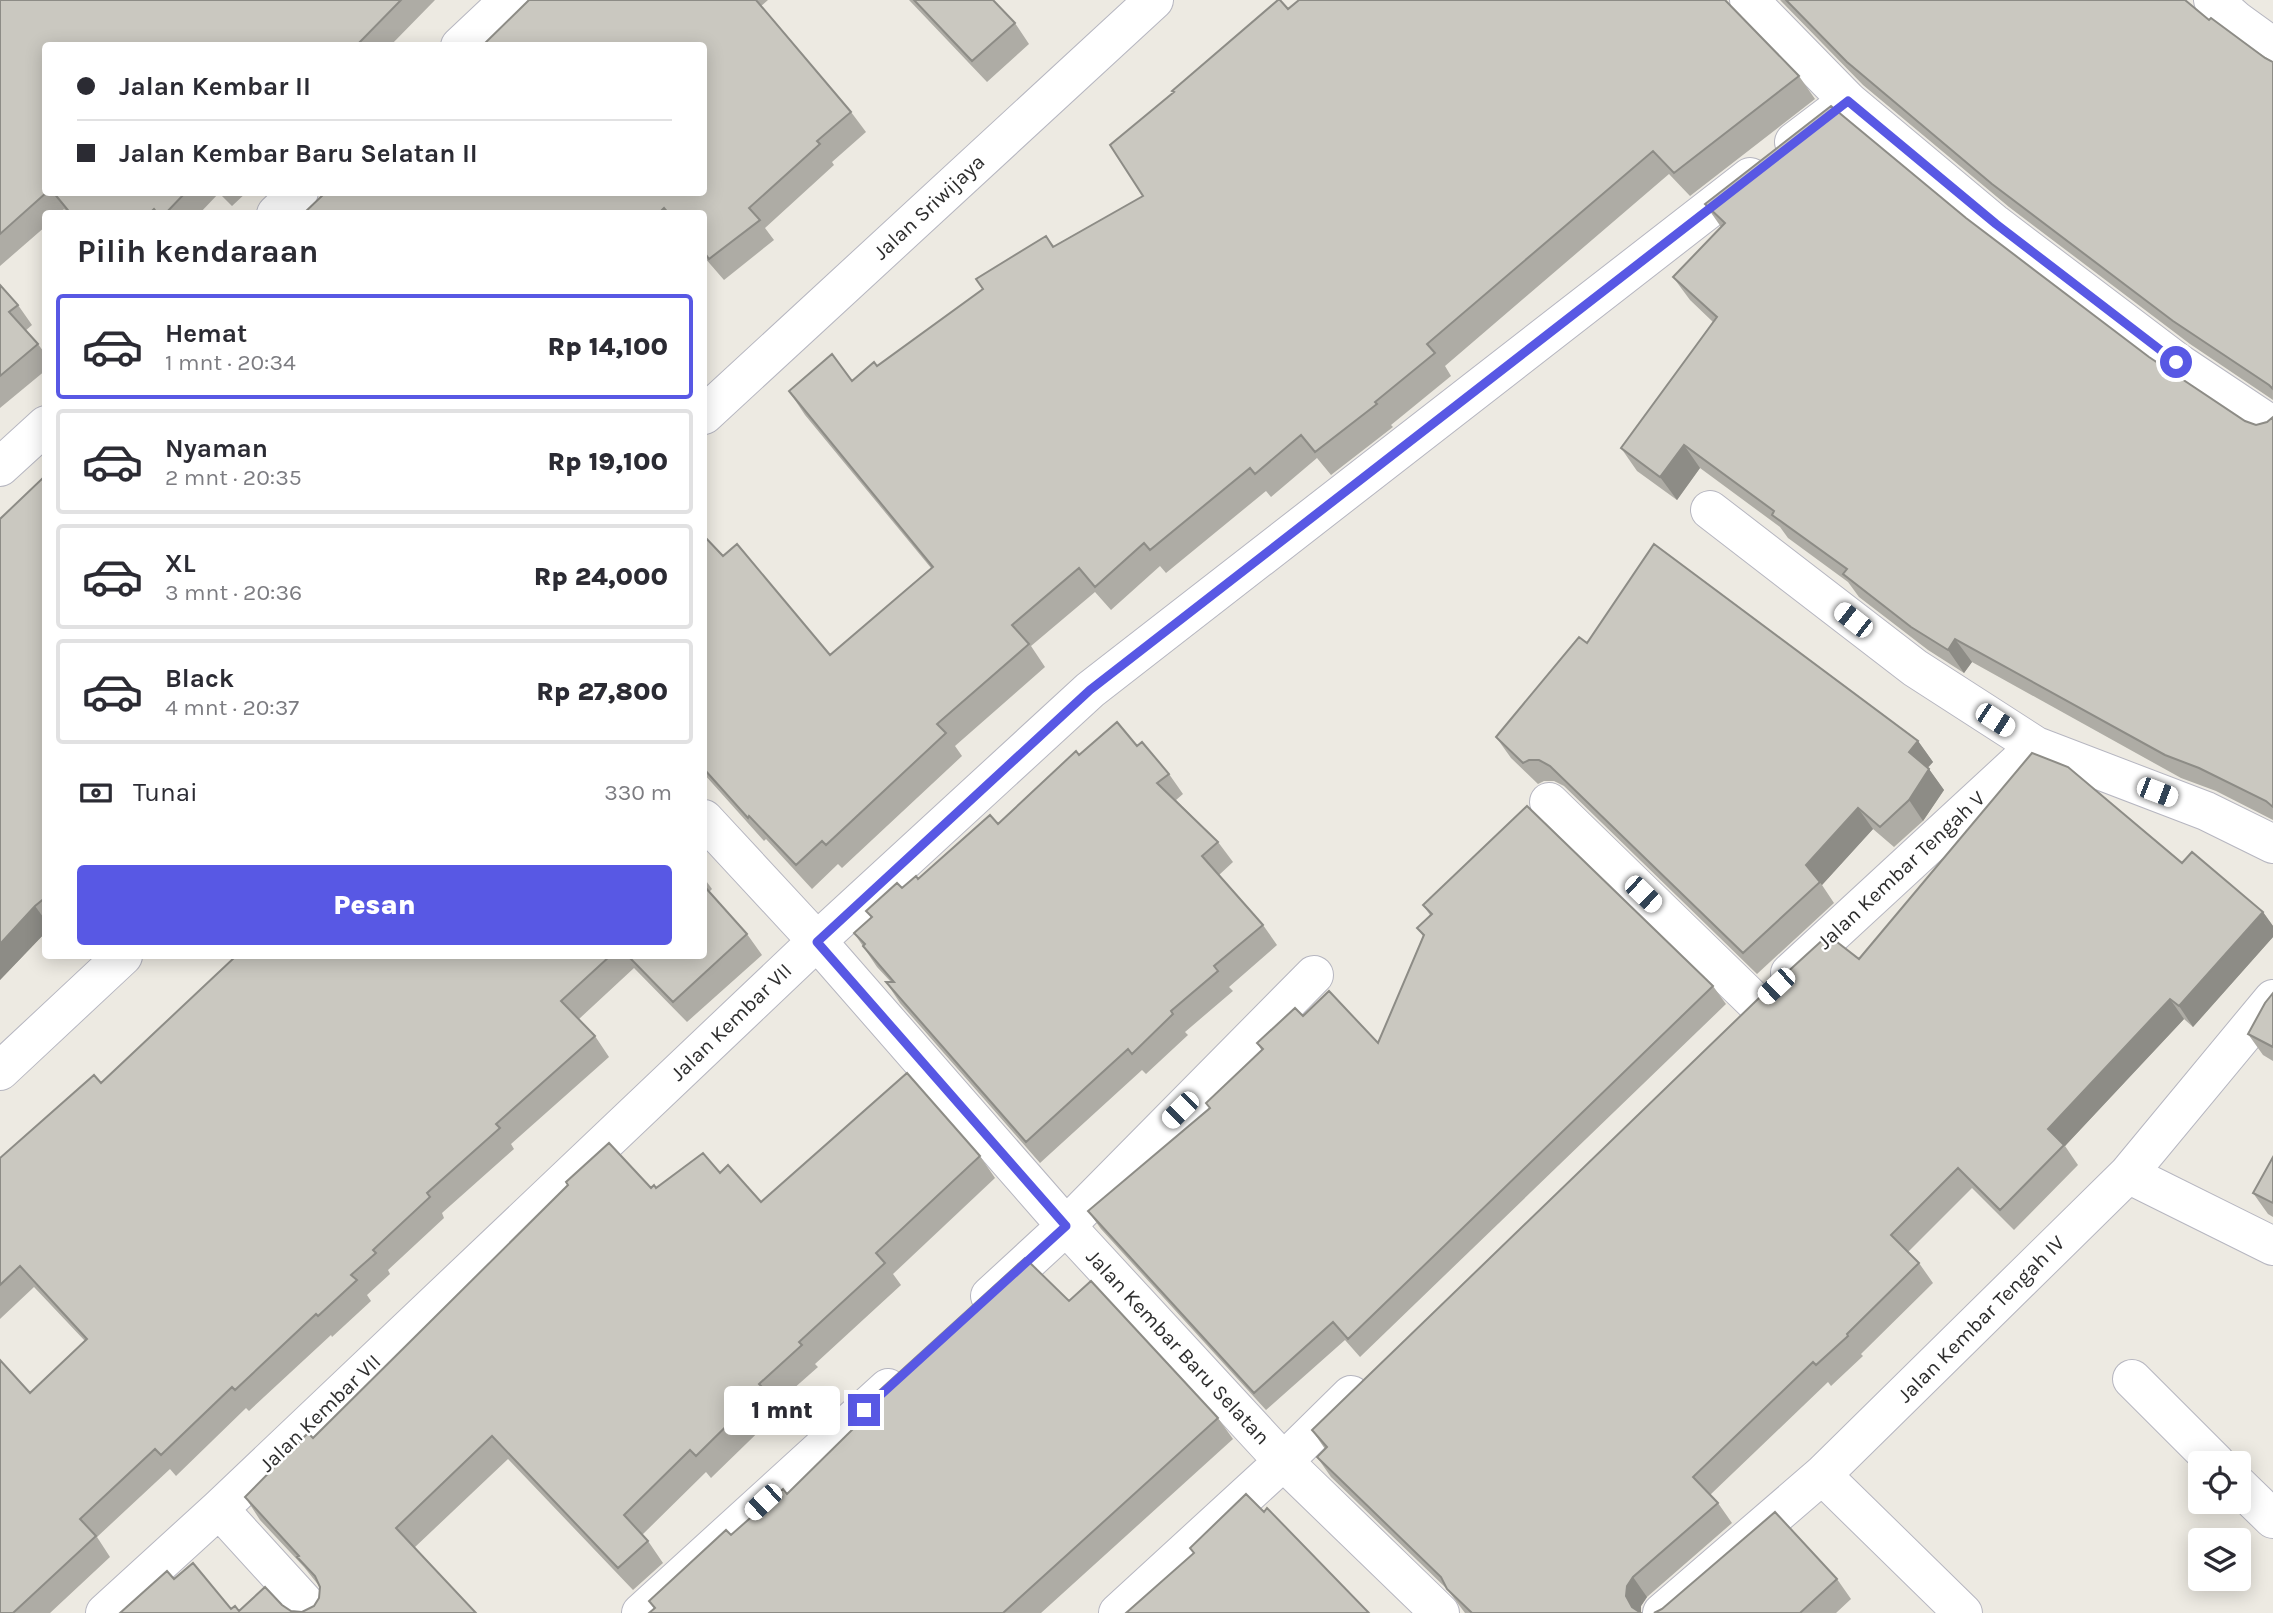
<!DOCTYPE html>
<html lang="id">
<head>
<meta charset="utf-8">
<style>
	:root { --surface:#fff; --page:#f7f7f7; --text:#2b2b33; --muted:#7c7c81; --line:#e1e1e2; --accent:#5858e4 }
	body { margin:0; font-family:Karla,sans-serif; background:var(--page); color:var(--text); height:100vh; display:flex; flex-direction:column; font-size:26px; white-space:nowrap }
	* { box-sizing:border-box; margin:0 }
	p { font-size:23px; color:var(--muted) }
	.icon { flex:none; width:38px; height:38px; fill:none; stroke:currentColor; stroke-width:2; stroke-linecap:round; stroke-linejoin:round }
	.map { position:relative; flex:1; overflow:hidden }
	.drawer { position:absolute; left:42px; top:210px; width:665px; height:749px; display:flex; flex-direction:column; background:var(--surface); border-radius:7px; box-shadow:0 4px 18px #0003 }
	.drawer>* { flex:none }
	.hud { position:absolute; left:42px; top:42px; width:665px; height:154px; border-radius:7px; box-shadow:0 4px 18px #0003; display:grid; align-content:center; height:154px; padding:0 35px; background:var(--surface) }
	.buttons { position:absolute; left:2188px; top:1451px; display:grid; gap:14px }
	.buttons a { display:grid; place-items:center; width:63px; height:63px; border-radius:7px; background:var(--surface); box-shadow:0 4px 18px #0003; font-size:35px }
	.end { position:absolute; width:32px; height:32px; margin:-16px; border:9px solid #5858e4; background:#fff; box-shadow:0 0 0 4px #fff }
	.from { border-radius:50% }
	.bubble { position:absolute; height:49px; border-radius:7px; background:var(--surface); box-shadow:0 4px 18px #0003; font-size:23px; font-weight:800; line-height:49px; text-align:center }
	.car { position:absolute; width:21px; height:42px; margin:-21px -10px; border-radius:9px; box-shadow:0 0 5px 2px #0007; background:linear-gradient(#fff 24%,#345 0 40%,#fff 0 76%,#345 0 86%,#fff 0) }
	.hud b { display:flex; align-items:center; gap:24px; height:66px; font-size:26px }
	.hud b+b { border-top:2px solid var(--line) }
	.hud i { width:18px; height:18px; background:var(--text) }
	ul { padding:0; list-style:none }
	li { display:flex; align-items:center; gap:21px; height:105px; margin:0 14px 10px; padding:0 21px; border:4px solid var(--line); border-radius:7px }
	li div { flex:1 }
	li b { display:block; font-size:26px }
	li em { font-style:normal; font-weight:800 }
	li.current { border-color:var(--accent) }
	li>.icon { width:63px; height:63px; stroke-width:1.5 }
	h2 { padding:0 35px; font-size:32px; line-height:84px }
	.pay { display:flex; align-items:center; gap:18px; height:77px; padding:0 35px; font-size:26px }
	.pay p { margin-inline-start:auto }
	.action { display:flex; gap:14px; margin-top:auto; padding:14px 35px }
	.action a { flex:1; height:80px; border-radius:7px; background:var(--accent); color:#fff; font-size:28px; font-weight:800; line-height:80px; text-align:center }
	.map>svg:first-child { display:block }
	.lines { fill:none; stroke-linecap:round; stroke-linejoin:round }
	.street-casing { stroke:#b6b6c0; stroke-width:40 }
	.secondary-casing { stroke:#b6b6c0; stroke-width:40 }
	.street { stroke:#fff; stroke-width:38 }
	.secondary { stroke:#fff; stroke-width:38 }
	.wall { fill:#aeaca5 }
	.shaded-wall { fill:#8d8c86 }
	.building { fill:#cac8c0; stroke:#8d8c86; stroke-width:2 }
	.route { stroke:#5858e4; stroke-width:9 }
	.labels { text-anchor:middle; stroke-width:5; stroke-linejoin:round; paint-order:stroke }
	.street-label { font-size:21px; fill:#2e2e2e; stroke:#fff }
</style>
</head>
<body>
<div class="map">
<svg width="2273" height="1613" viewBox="0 0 2273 1613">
	<rect width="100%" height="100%" fill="#edeae2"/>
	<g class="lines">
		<g class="street-casing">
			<path id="street" d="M1749 0 1848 101 1995 224 2177 362 2273 426
				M2213 0 2237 21 2273 47
				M460 46 509 0
				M1794 142 1848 101
				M276 214 299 192
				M0 467 46 425
				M1710 510 1915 668 2036 746 2206 811 2273 844
				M1549 802 1757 1004
				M704 819 817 941 1066 1226 1283 1461 1440 1613
				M1790 973 2036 746
				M2128 1174 2273 1246
				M990 1296 1066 1226 1314 975
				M2132 1379 2216 1463
				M1822 1475 1963 1613
				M2238 1485 2273 1519
				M219 1509 314 1613
				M105 1613 219 1509 817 941 1090 690 1750 177
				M641 1613 888 1388
				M1118 1613 1288 1457 1351 1395
				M1662 1613 1822 1475 2128 1174 2273 999"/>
		</g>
		<g class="secondary-casing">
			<path id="secondary" d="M704 415 1154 0
				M0 1071 123 956"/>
		</g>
		<use href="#street" class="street"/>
		<use href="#secondary" class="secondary"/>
	</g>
	<path class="wall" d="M0 0H435L390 46H46V192H247L232 206 219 193 199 214H68L64 209 60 214H46V226L0 266Z
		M529 0H768L761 6 851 112 866 132 832 162 834 165 765 228 774 240 724 280 704 257V214H303L704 192Z
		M909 0H993L1015 23 1029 44 987 82Z
		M1780 0H2185L2209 20 2273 62V400L2190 344 2009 207 1863 85Z
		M1728 3 1799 76 1815 99 1690 196 1669 174 1445 366 1451 376 1391 425 1393 427 1331 475 1317 458 1271 497 1266 491 1166 573 1160 566 1111 610 1095 592 1031 646 1045 667 955 746 962 756 842 868 838 864 812 889 766 839 764 841 704 774V536L723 556 830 655 931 568 805 415 789 391 852 381 877 366 983 289 1046 236 1054 246 1143 196 1288 9Z
		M1705 204 1966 218 2149 357 2245 421 2256 425 2267 422 2273 417V820L2216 791 2181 778 1972 662 1964 673 1928 650 1859 597 1848 582 1788 538 1780 527 1700 468 1677 500 1637 471 1621 448 1713 322 1690 300 1673 277 1721 227Z
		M0 285 18 305 32 325 25 331 38 344 46 355V370L0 408Z
		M46 475V932L0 980V519Z
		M1587 643 1918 741 1933 762 1928 768 1944 790 1923 821 1894 847 1873 829 1822 885 1834 903 1757 974 1564 786 1554 781H1544L1538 784 1511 758 1496 737Z
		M1137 746 1169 774 1183 794 1176 800 1218 842 1233 862 1219 875 1263 925 1277 945 1229 987 1233 991 1185 1032 1188 1035 1146 1074 1142 1070 1040 1163 900 1003 886 982H891L877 967 854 933 871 917 866 911 918 879 998 824 1079 755Z
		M2182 863 2263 912 2273 926V937L2193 1027 2184 1019 2065 1146 2078 1165 2014 1230 1972 1188 1908 1252 1919 1263 1933 1283 1861 1354 1863 1356 1831 1386 1828 1382 1710 1495 1718 1503 1732 1523 1647 1597 1641 1606V1613H1465L1447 1589 1331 1477 1317 1457 1325 1449 1312 1430 1859 959Z
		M704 878 712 889 709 892 747 934 762 955 687 1022 634 968 579 1019 595 1036 609 1057 511 1144 514 1149 442 1213 444 1218 388 1270 390 1274 367 1295 371 1301 332 1337 331 1335 249 1411 246 1408 176 1476 170 1469 97 1537 110 1557 50 1613H0L30 1393 85 1341 34 1287 0 1319V1158L101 1083 236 956H704Z
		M1423 905 1713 986 1726 1004 1360 1357 1345 1340 1266 1410 1101 1229 1088 1211 1210 1108 1206 1103 1262 1051 1257 1043 1303 1016 1378 1043 1423 936 1417 928 1430 915Z
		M2273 993V1061L2263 1055 2248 1034Z
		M980 1156 995 1178 893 1274 901 1285 815 1364 818 1367 775 1405 780 1411 711 1478 706 1472 642 1535 648 1541 663 1563 633 1590 508 1459 414 1548 476 1613H120L174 1579 231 1609 239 1611 282 1605 291 1611 302 1612 314 1606 319 1598 320 1587 304 1567 260 1520 245 1497 313 1438 568 1186 566 1182 651 1188 720 1173 761 1202Z
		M2273 1157V1217L2268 1214 2253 1193Z
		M1069 1301 1218 1418 1233 1439 1041 1613H649L654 1608 649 1601 731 1535 787 1494 854 1428 848 1419Z
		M1837 1579 1851 1599 1836 1613H1654Z"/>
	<path class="shaded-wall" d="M1684 445 1700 468 1677 500 1660 477Z
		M1955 639 1972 662 1964 673 1948 650Z
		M1918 741 1933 762 1923 772 1909 752Z
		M1929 769 1944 790 1923 821 1909 800Z
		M1858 808 1873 829 1822 885 1806 865Z
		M35 906 46 921V932L0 980V944Z
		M2263 912 2273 926V937L2193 1027 2179 1006Z
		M2170 999 2184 1019 2065 1146 2048 1129Z
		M1633 1577 1647 1597 1641 1606V1613L1632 1607 1626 1596 1627 1586Z"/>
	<path class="building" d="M0 0H401L356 46H46V192H47L0 234Z
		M529 0H756L851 112 817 141 820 144 749 208 760 220 709 259 704 252V214H669L664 208 658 214H303L326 192H704V46H482Z
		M914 0H993L1015 23 972 61Z
		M1278 0H1280L1288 9 1299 0H1725L1799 76 1674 173 1653 151 1427 344 1435 353 1375 402 1377 404 1315 452 1301 435 1255 474 1250 468 1150 550 1144 543 1095 587 1079 568 1012 625 1029 644 937 724 946 733 826 845 822 841 796 865 749 816 748 818 704 769V536L723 556 737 544 830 655 933 567 789 391 832 354 852 381 874 362 877 366 983 289 976 279 1046 236 1053 247 1143 196 1110 145 1174 92 1172 91Z
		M1786 0H2185L2209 20 2211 18 2265 58 2273 62V389L2269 385 2173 321 1992 184 1847 62Z
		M1831 106 1966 218 2149 357 2245 421 2256 425 2267 422 2273 417V807L2266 801 2199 768 2165 755 1955 639 1948 650 1911 627 1843 574 1847 569 1772 515 1774 511 1684 445 1660 477 1621 448 1717 317 1673 277 1725 223 1705 204Z
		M53 192H186L165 214H158L154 209 149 214H71Z
		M0 285 18 305 9 312 38 344 0 376Z
		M46 475V897L35 906 0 944V519Z
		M1654 544 1918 741 1909 752 1929 769 1909 800 1880 827 1858 808 1806 865 1820 882 1743 953 1550 766 1539 760H1529L1523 763 1496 737 1579 637 1587 643Z
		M1117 722 1137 746 1142 742 1169 774 1157 783 1218 842 1202 856 1263 925 1214 966 1218 971 1171 1011 1173 1014 1132 1054 1128 1049 1026 1142 886 982H894L863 946 865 944 854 933 872 917 866 911 897 883 902 888 916 876 918 879 990 815 998 824 1076 751 1079 755Z
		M2032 753 2068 767 2182 863 2192 852 2263 912 2179 1006 2170 999 2048 1129 2064 1145 2000 1210 1958 1168 1891 1235 1919 1263 1847 1334 1848 1336 1816 1365 1813 1362 1693 1477 1718 1503 1633 1577 1627 1586 1626 1596 1632 1607 1641 1613H1472L1447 1589 1441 1577 1317 1457 1327 1447 1312 1430 1758 999 1828 935 1859 959Z
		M1527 806 1713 986 1348 1339 1333 1322 1254 1393 1088 1211 1210 1108 1206 1103 1263 1049 1257 1043 1295 1008 1303 1016 1329 991 1378 1043 1424 935 1417 928 1432 914 1423 905Z
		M704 886 747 934 673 1002 628 956H704Z
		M236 956H610L561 1001 595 1036 496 1124 500 1128 427 1193 430 1197 373 1250 376 1253 351 1275 357 1280 318 1316 316 1314 235 1390 232 1387 161 1455 155 1449 80 1519 96 1536 13 1613H0V1360L30 1393 87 1339 20 1266 0 1285V1158L94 1075 101 1083Z
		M2273 993V1047L2248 1034 2265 1003Z
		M907 1073 980 1156 876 1253 885 1263 799 1342 802 1345 759 1384 764 1389 696 1456 690 1450 624 1515 648 1541 618 1568 492 1436 396 1528 476 1613H120L167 1571 174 1579 193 1563 231 1609 235 1606 239 1611 265 1587 282 1605 291 1611 302 1612 314 1606 319 1598 320 1587 315 1576 297 1557 299 1556 245 1497 308 1433 313 1438 568 1185 566 1182 609 1143 651 1188 654 1185 656 1188 703 1153 720 1173 728 1165 761 1202Z
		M2273 1157V1203L2253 1193Z
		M1025 1258 1069 1301 1091 1281 1218 1418 1003 1613H649L655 1608 649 1601 726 1530 731 1535 783 1489 787 1494 855 1427 848 1419Z
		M1246 1494 1264 1512 1267 1508 1369 1613H1126L1194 1553 1190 1548Z
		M1775 1512 1837 1579 1800 1613H1654L1662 1609Z"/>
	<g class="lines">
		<path class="route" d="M864 1410 1066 1226 817 942 1090 690 1848 101 1996 224 2176 362"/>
	</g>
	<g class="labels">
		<g class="street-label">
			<text transform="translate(929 207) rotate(-43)" y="7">Jalan Sriwijaya</text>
			<text transform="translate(1901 870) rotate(-43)" y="7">Jalan Kembar Tengah V</text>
			<text transform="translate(731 1022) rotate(-44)" y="7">Jalan Kembar VII</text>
			<text transform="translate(1981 1319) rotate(-45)" y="7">Jalan Kembar Tengah IV</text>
			<text transform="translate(1178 1347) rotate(47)" y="7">Jalan Kembar Baru Selatan</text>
			<text transform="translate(320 1413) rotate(-44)" y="7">Jalan Kembar VII</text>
		</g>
	</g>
</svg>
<div class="buttons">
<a><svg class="icon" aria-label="locate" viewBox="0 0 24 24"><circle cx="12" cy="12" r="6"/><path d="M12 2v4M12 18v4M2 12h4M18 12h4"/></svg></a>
<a><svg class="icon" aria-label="layers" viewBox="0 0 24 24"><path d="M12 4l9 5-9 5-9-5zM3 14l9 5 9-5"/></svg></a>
</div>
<i class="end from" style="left:2176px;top:362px"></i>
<i class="end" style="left:864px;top:1410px"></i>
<div class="bubble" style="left:724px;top:1386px;width:116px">1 mnt</div>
<i class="car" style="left:1853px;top:620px;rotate:308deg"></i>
<i class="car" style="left:1995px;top:720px;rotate:123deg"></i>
<i class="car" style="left:2157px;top:792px;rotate:111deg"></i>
<i class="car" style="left:1643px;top:894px;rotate:134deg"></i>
<i class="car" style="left:1776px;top:986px;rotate:227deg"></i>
<i class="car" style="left:1180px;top:1110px;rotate:225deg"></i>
<i class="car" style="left:763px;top:1502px;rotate:227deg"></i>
<div class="hud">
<b><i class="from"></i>Jalan Kembar II</b>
<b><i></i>Jalan Kembar Baru Selatan II</b>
</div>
<section class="drawer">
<h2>Pilih kendaraan</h2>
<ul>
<li class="current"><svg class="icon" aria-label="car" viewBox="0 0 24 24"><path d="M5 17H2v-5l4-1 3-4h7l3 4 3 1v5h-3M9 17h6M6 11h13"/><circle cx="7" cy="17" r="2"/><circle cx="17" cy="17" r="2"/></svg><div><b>Hemat</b><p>1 mnt · 20:34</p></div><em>Rp 14,100</em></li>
<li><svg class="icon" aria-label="car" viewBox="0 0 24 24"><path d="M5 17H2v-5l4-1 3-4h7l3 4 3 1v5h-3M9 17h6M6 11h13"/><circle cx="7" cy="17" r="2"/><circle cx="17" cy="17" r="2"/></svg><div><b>Nyaman</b><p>2 mnt · 20:35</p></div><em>Rp 19,100</em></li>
<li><svg class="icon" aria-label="car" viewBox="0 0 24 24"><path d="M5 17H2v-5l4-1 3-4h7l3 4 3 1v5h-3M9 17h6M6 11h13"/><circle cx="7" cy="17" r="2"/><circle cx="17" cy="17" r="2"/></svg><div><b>XL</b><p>3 mnt · 20:36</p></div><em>Rp 24,000</em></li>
<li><svg class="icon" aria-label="car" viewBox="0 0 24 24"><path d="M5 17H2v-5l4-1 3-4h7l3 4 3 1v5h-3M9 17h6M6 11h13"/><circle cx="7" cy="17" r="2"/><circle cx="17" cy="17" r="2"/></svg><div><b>Black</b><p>4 mnt · 20:37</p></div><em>Rp 27,800</em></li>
</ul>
<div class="pay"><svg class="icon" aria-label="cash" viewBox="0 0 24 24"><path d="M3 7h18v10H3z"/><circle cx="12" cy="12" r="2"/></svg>Tunai<p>330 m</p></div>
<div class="action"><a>Pesan</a></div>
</section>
</div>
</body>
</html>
